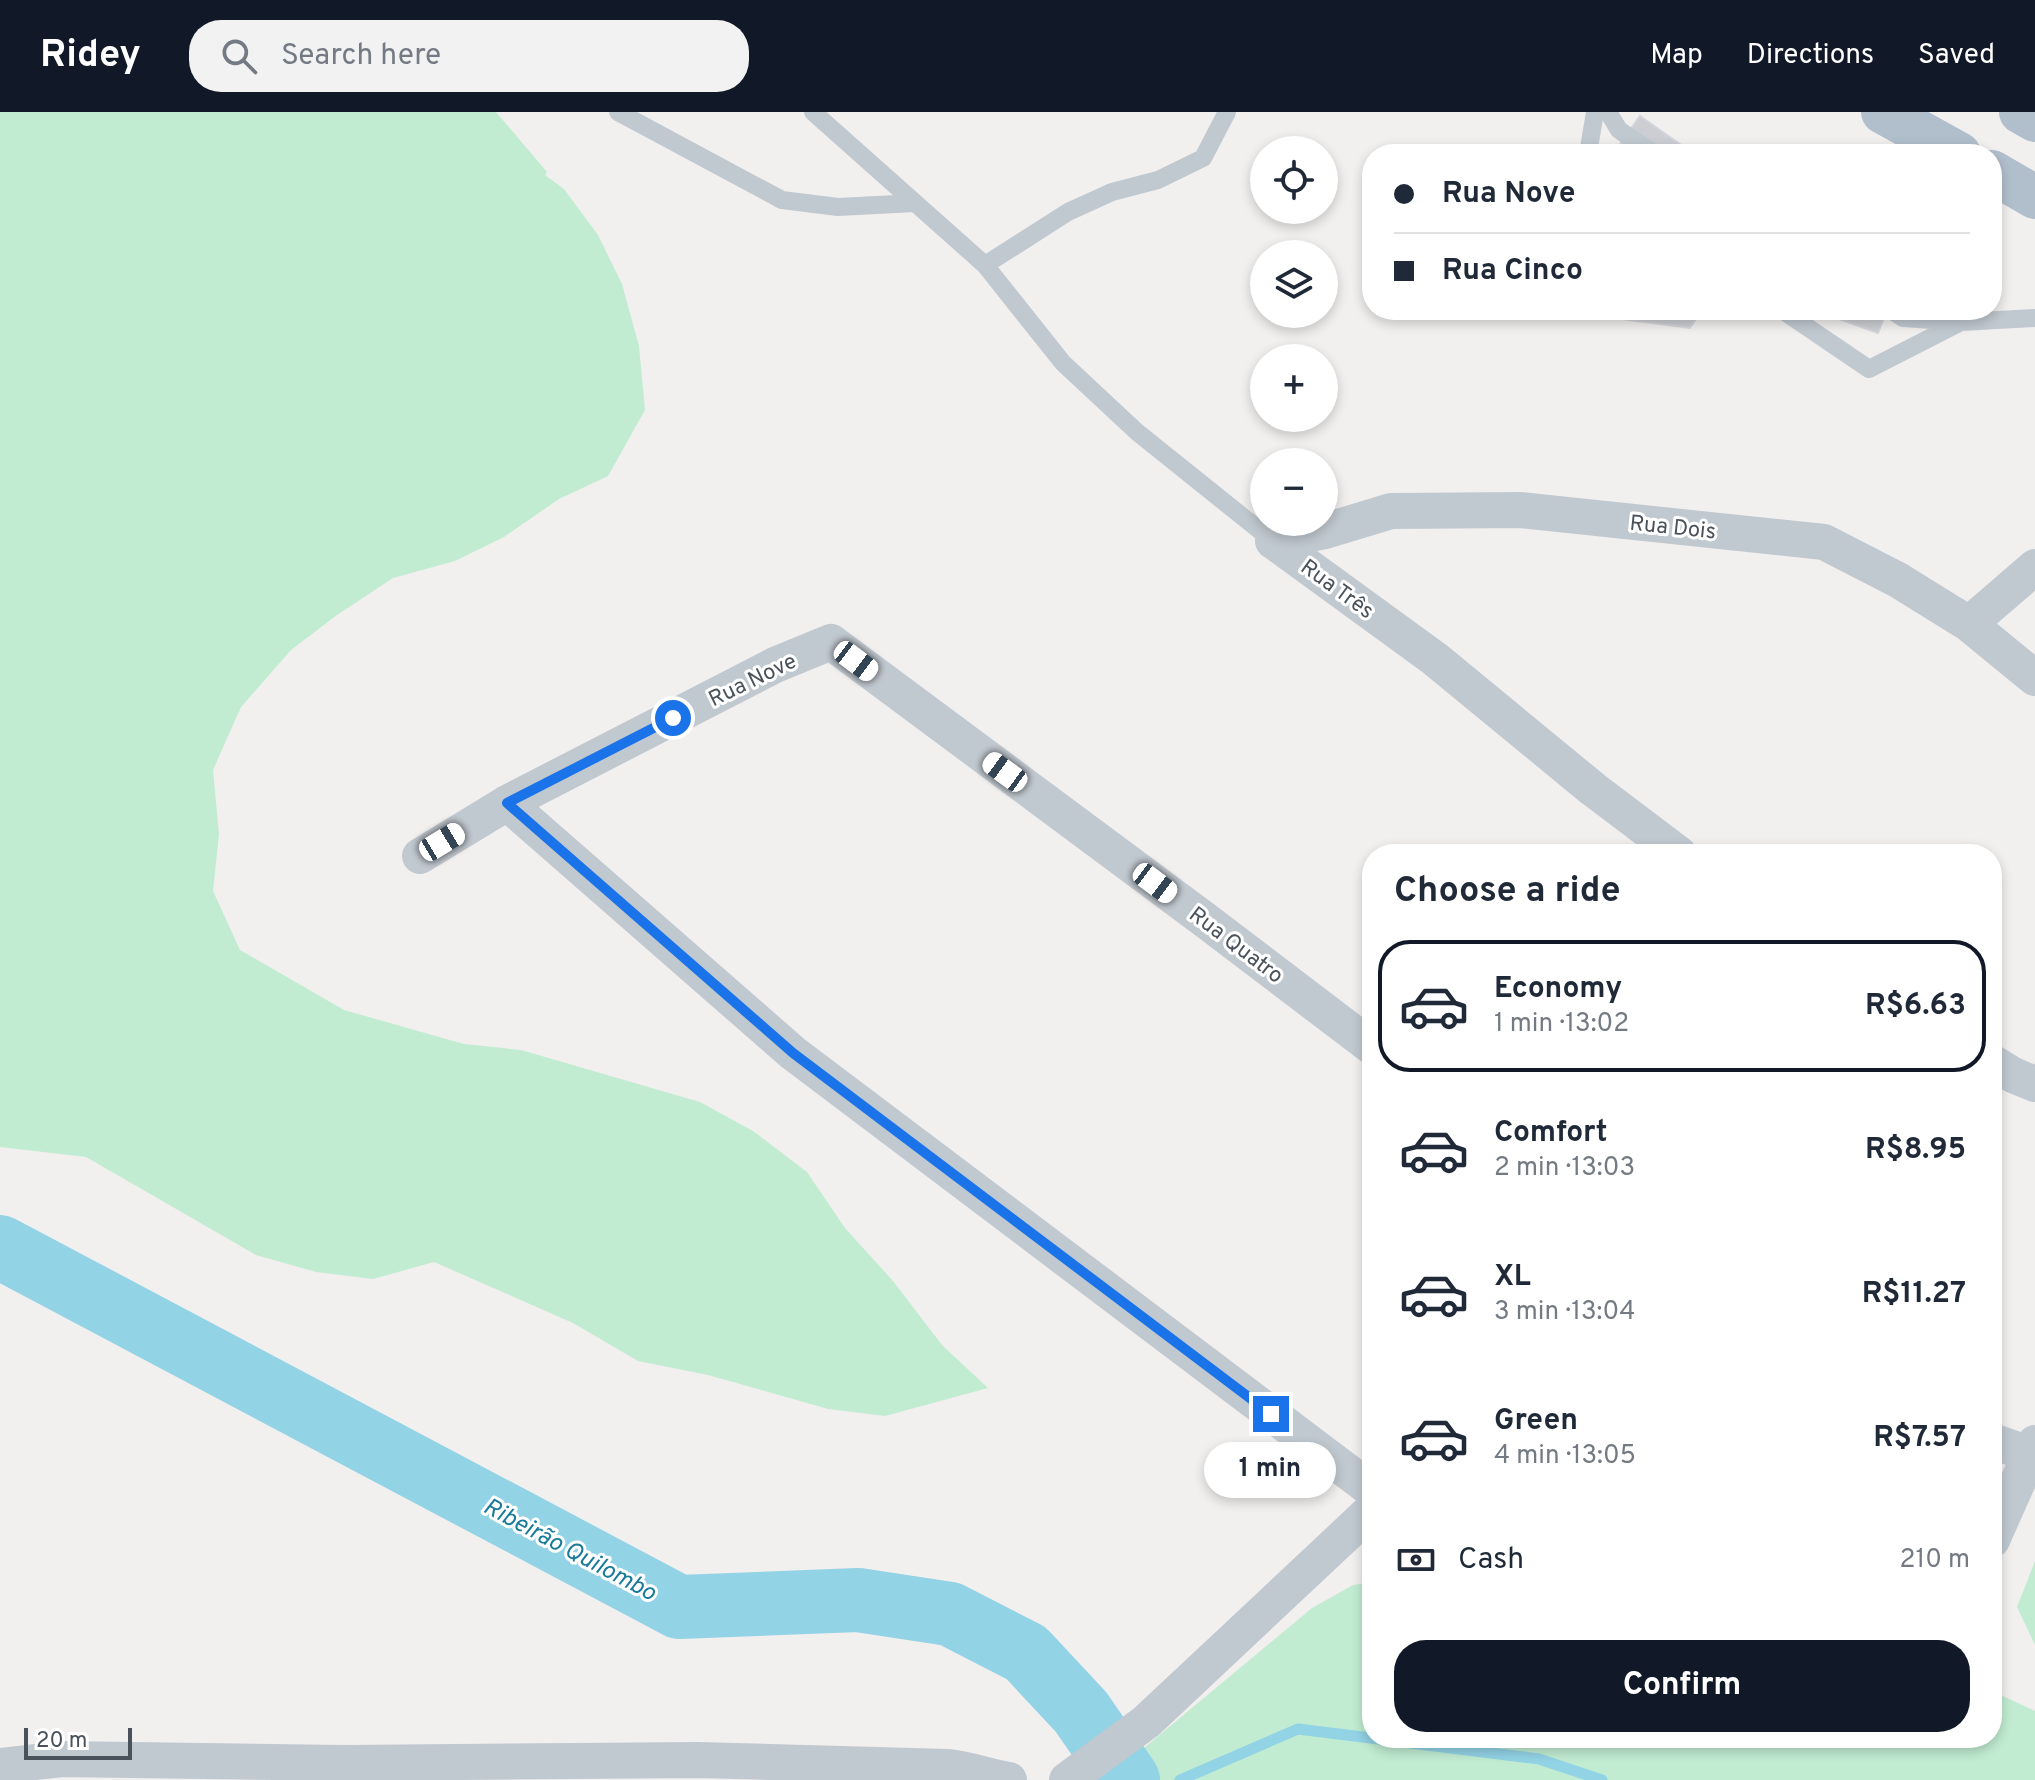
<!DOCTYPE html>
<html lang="en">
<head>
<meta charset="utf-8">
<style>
	:root { --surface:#fff; --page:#f2f2f3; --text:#1f2937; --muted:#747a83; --line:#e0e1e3; --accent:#111827 }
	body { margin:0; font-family:Overpass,sans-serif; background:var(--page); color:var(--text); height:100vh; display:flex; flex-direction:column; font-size:30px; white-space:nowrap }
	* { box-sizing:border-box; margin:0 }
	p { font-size:26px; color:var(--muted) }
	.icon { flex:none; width:44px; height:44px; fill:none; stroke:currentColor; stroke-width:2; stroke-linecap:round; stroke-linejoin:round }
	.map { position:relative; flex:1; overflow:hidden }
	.sheet { position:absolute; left:1362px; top:732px; width:640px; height:904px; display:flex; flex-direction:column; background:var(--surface); border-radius:32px; box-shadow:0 4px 12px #0003 }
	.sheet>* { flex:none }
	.hud { position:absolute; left:1362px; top:32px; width:640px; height:176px; border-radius:32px; box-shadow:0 4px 12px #0003; display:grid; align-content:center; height:176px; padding:0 32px; background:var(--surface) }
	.buttons { position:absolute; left:1250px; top:24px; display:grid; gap:16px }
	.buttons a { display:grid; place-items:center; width:88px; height:88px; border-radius:50%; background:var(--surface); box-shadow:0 4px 12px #0003; font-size:40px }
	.scale { position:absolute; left:24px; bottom:20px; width:108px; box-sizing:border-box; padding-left:8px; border:4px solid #49525b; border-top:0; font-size:22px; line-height:28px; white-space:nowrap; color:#49525b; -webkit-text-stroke:6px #fff; paint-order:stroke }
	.end { position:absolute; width:36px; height:36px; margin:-18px; border:10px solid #1a73e8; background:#fff; box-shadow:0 0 0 4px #fff }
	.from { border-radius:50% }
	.bubble { position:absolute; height:56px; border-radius:28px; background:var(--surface); box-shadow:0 4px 12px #0003; font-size:26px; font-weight:700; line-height:56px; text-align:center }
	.car { position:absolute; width:24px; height:48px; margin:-24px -12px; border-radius:10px; box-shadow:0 0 6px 2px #0007; background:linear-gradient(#fff 24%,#345 0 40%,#fff 0 76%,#345 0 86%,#fff 0) }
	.hud b { display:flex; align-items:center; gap:28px; height:76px; font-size:30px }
	.hud b+b { border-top:2px solid var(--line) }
	.hud i { width:20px; height:20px; background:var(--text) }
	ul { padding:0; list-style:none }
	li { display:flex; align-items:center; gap:24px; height:132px; margin:0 16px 12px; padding:0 16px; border:4px solid transparent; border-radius:32px }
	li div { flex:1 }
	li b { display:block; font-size:30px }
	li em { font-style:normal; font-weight:700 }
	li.on { border-color:var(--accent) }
	li>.icon { width:72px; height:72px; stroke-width:1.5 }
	h2 { padding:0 32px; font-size:36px; line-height:96px }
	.pay { display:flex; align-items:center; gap:20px; height:88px; padding:0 32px; font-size:30px }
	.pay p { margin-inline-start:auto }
	.primary-button { display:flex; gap:16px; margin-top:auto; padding:16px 32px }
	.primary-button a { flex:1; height:92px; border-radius:32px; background:var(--accent); color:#fff; font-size:32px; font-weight:700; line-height:92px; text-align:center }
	header { display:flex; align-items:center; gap:48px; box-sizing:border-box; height:112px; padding:0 40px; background:var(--accent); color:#fff }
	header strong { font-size:38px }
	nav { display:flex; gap:44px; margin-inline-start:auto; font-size:28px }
	.search { width:560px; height:72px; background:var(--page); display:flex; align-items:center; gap:20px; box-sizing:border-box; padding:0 28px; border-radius:32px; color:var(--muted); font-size:30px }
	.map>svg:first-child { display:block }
	.green { fill:#c1ecd2 }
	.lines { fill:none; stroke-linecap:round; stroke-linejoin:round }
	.stream { stroke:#92d3e5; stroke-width:11 }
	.river { stroke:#92d3e5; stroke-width:64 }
	.building { fill:#ccced3; stroke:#d4d5da; stroke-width:2 }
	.service { stroke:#c1c9d0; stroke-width:18 }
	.minor { stroke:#c1c9d0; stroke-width:36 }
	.primary { stroke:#b1becc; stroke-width:44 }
	.route { stroke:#1a73e8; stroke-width:10 }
	.labels { text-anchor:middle; stroke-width:6; stroke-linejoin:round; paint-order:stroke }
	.street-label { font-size:22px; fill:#49525b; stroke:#fff }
	.water-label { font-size:24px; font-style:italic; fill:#177b99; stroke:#fff }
</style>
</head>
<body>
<header>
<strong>Ridey</strong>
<div class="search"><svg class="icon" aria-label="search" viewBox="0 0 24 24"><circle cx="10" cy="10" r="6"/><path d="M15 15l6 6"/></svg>Search here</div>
<nav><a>Map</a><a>Directions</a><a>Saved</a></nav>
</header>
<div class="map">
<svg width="2035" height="1668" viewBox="0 0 2035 1668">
	<rect width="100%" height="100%" fill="#f2efef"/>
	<path class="green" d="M0 0H496L547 60 545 63 564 77 598 123 622 172 639 234 645 298 608 364 559 387 504 425 455 449 393 466 337 503 291 538 241 595 213 658 219 722 213 779 240 838 344 898 464 932 521 938 700 990 753 1019 807 1060 845 1116 893 1169 942 1233 988 1276 885 1304 828 1297 708 1263 638 1249 573 1211 434 1150 373 1167 316 1160 256 1143 86 1045 0 1035Z
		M2035 1449V1533L2017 1495Z
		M1372 1470V1626H1992V1579L2035 1599V1668H1115L1133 1645 1312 1496 1353 1473Z"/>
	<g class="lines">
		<path class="stream" d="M1180 1668 1298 1617 1539 1647 1602 1668"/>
		<path class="river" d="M0 1135 679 1495 858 1488 950 1502 1026 1541 1081 1600 1128 1668"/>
	</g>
	<path class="building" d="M1640 4 1694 42H1613Z
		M1591 198H1702L1690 216 1592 203Z
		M1823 198H1887L1878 221 1834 205Z"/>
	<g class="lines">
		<path class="service" d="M618 0 782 88 838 95 915 91
			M813 0 985 153 1063 251 1137 320 1273 429
			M1608 0 1619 18 1655 42
			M1588 42 1595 0
			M985 153 1068 100 1112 80 1158 68 1203 46 1227 0
			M1782 198 1869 257 1961 210
			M1891 198 1903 206 1961 210 2035 206"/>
		<path class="minor" d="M1273 429 1325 419 1391 399 1520 398 1824 430 1898 468 1969 512 2035 566
			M1273 429 1435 547 1593 677 1679 742
			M1969 512 2035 455
			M507 691 793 941 1372 1378
			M420 744 507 691 775 553 831 530 1205 808 1372 935
			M1992 950 2013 963 2035 972
			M1992 1329 2035 1344
			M1992 1428 2035 1331
			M0 1654 62 1647 345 1651 698 1648 948 1655C969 1657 988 1665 1009 1668
			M1067 1668 1146 1610 1372 1398"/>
		<path class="primary" d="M1883 0 1959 42
			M2021 0 2035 8
			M1992 60 2035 85"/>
	</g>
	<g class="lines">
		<path class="route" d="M673 606 507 691 793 941 1271 1302"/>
	</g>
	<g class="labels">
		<g class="street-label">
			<text transform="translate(1673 414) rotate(6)" y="8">Rua Dois</text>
			<text transform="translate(1338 476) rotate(36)" y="8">Rua Três</text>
			<text transform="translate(752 567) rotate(-26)" y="8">Rua Nove</text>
			<text transform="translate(1237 832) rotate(37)" y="8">Rua Quatro</text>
		</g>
		<g class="water-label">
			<text transform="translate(570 1437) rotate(28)" y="8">Ribeirão Quilombo</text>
		</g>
	</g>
</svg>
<div class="buttons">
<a><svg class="icon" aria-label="locate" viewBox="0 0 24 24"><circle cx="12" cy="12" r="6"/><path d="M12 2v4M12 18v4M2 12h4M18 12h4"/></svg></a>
<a><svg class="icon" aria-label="layers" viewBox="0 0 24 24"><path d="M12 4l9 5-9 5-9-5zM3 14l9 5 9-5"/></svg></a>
<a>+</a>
<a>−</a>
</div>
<div class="scale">20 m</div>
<i class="end from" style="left:673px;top:606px"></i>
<i class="end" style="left:1271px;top:1302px"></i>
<div class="bubble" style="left:1204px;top:1330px;width:132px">1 min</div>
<i class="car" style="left:856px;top:549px;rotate:127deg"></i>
<i class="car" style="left:1005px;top:660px;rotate:306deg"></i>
<i class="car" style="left:442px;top:730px;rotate:59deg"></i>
<i class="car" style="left:1155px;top:771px;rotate:127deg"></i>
<div class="hud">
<b><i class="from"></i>Rua Nove</b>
<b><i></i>Rua Cinco</b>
</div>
<section class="sheet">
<h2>Choose a ride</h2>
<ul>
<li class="on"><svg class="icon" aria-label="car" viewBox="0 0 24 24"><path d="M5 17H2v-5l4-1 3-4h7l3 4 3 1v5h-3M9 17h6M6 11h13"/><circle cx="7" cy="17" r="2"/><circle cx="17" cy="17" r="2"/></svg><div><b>Economy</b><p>1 min · 13:02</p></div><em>R$6.63</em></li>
<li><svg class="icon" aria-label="car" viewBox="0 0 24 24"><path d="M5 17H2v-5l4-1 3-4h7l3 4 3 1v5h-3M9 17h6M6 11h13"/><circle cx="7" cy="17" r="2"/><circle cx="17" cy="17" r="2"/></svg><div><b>Comfort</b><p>2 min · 13:03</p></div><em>R$8.95</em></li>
<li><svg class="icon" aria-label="car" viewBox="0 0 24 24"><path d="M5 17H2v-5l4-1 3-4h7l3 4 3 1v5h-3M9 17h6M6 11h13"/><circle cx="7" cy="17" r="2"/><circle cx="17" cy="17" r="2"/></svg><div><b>XL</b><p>3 min · 13:04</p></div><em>R$11.27</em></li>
<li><svg class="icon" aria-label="car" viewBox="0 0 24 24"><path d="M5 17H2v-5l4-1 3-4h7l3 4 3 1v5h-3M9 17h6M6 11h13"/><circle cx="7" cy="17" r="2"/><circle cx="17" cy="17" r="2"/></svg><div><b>Green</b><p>4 min · 13:05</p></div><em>R$7.57</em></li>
</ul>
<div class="pay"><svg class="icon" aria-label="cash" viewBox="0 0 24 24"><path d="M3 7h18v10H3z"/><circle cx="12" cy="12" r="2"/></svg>Cash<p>210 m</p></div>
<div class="primary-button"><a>Confirm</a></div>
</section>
</div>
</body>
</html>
